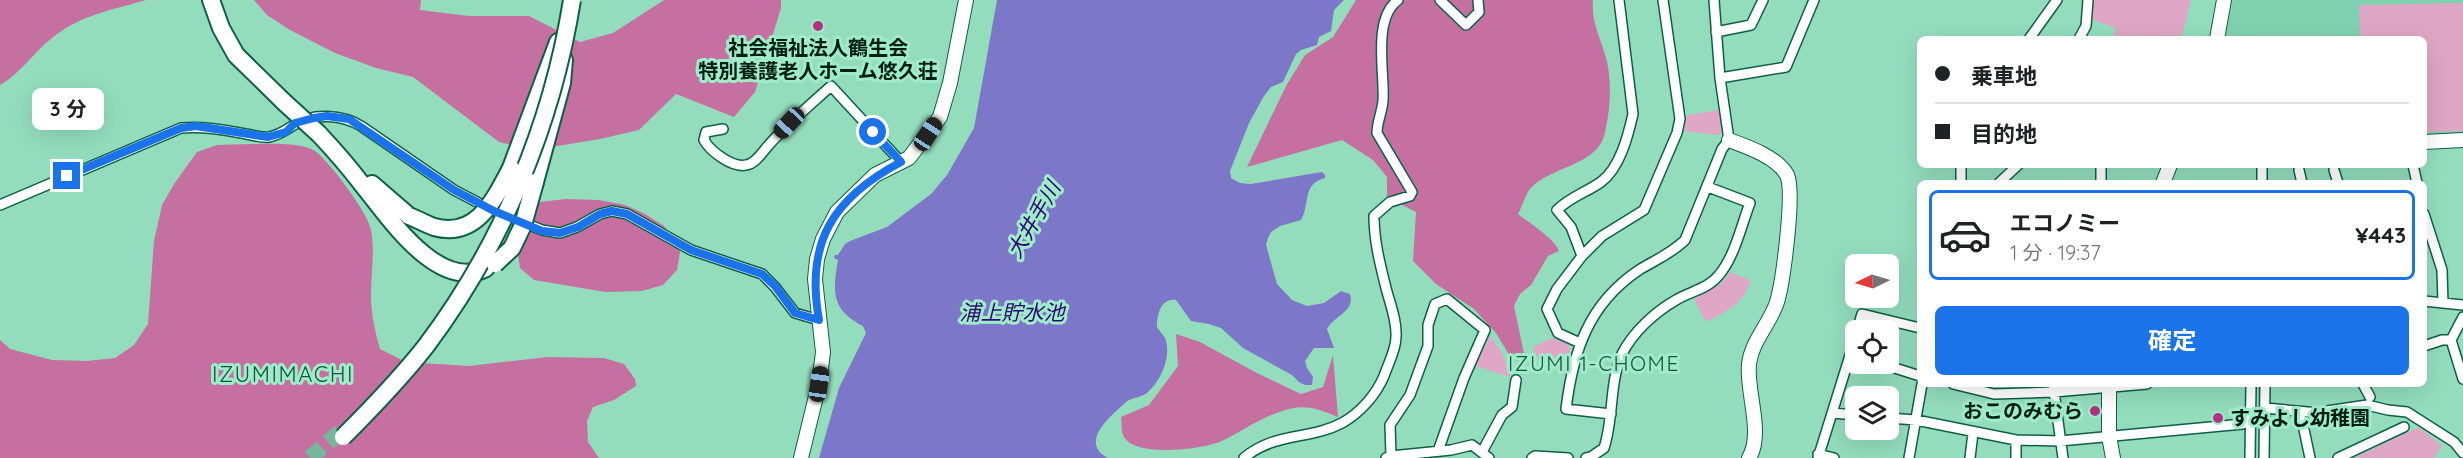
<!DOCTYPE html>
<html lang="ja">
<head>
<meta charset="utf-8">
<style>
	:root { --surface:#fff; --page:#f6f6f6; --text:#202124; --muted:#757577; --line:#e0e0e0; --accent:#1a73e8 }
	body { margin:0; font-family:Quicksand,"Noto Sans JP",sans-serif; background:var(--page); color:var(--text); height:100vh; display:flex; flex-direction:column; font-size:22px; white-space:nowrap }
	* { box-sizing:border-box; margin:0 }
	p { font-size:20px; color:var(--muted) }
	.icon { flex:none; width:33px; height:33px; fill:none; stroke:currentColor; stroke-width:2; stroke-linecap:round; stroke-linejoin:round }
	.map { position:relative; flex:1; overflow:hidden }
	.sheet { position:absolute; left:1917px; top:180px; width:510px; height:207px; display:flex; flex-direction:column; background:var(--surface); border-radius:9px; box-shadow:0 6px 24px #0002 }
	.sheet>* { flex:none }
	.hud { position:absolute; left:1917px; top:36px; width:510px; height:132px; border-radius:9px; box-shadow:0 6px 24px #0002; display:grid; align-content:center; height:132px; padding:0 18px; background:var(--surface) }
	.needle { width:39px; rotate:265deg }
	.buttons { position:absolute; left:1845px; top:254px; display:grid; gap:12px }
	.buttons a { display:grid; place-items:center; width:54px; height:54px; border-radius:9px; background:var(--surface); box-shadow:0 6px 24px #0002; font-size:30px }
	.end { position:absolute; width:27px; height:27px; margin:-14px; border:8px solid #1a73e8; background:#fff; box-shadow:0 0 0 3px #fff }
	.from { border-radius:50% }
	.bubble { position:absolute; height:42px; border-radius:9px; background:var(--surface); box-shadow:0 6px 24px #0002; font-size:20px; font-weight:700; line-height:42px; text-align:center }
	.car { position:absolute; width:18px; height:36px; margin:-18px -9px; border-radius:8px; box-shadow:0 0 4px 2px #0007; background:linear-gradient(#222 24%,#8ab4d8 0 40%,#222 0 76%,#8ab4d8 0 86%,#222 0) }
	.hud b { display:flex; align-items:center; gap:21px; height:57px; font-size:22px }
	.hud b+b { border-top:2px solid var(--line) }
	.hud i { width:15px; height:15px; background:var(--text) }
	ul { padding:10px 0 0; list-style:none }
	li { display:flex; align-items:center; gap:18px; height:90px; margin:0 12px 9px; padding:0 6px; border:3px solid var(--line); border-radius:9px }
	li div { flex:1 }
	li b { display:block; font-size:22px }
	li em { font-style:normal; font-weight:700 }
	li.selected { border-color:var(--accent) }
	li>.icon { width:54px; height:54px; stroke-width:1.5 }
	.cta { display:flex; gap:12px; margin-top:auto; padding:12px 18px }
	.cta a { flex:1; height:69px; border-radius:9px; background:var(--accent); color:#fff; font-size:24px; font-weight:700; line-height:69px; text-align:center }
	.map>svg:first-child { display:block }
	.built { fill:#80d1af }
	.green { fill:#dfa7c5 }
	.forest { fill:#c570a1 }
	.water { fill:#7d77c9 }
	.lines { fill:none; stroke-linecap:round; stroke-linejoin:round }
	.highway-tunnel { stroke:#76b79b; stroke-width:16; stroke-dasharray:16 8; stroke-linecap:butt }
	.street-casing { stroke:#0d6046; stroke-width:12 }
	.secondary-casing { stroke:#0d6046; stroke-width:16 }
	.highway-casing { stroke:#0d6046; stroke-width:20 }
	.street { stroke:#fff; stroke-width:9 }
	.secondary { stroke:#fff; stroke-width:14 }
	.highway { stroke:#fff; stroke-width:16 }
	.highway-bridge-casing { stroke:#0d6046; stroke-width:20; stroke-linecap:butt }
	.highway-bridge { stroke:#fff; stroke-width:16 }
	.route { stroke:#1a73e8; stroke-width:8 }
	.poi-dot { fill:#af3283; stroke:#a0ebca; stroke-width:2 }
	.labels { text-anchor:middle; stroke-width:6; stroke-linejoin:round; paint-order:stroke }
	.poi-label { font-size:20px; font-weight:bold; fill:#001f14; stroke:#a0ebca }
	.water-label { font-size:21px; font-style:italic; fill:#29086f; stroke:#a0ebca }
	.neighbourhood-label { font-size:21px; letter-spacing:1.5px; fill:#1a533e; stroke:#a0ebca }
	.quarter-label { font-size:22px; letter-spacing:1.5px; fill:#1a533e; stroke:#a0ebca }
</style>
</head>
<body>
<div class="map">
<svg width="2463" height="458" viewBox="0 0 2463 458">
	<rect width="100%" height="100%" fill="#93ddbd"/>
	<path class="built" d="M2233 0H2463V135L2424 138V39H2225Z"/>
	<path class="green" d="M2088 0H2191L2181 39H2112L2116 28 2087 18Z
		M2463 3V131L2424 132V39H2360L2359 5Z
		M1719 110 1722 131 1719 135 1682 131 1683 116Z
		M1730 272 1750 280C1747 302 1724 313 1706 322L1694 299 1721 284Z
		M1490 336 1502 353 1511 377 1475 366Z
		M1552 338 1564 342 1571 348 1567 364C1553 363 1536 365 1533 347Z
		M2419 427 2442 446 2434 458H2354Z"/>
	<path class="forest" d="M0 0H146C112 10 80 15 52 38 33 53 21 73 0 85Z
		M254 0H421L420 10 469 16H529L580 42 613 33 664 0H781V8L755 92 734 117 676 94 639 130 600 139 533 150 499 142 413 77 376 68 335 53 290 30 267 15Z
		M1356 0H1593C1591 25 1602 39 1607 62 1612 83 1610 111 1605 132 1599 166 1550 166 1530 189 1525 195 1522 207 1518 214 1529 223 1555 239 1559 251L1548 256 1531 285 1520 294 1514 306 1526 363 1511 358 1496 333 1474 309 1436 284 1413 261 1416 212 1387 197V177L1373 160 1342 140 1247 167 1286 86 1305 55 1333 37Z
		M251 144C267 144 302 142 315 151 330 162 368 213 371 230 375 252 371 273 371 295 371 314 375 331 380 349L406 362 469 366 548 357 604 358 624 364 635 379 636 386 614 400 593 407 587 421 588 442 599 458H0V340L10 349 52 360 87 361 115 358 134 345 148 324 154 241 162 205 174 184 197 152 217 145Z
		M566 199 599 200 625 205 645 214 664 226 673 238 680 252 677 270 663 285 642 291 605 292 534 280 520 268 517 249 526 213 540 202Z
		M1176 334 1200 342 1255 372 1301 394 1323 387 1333 355 1338 417C1321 410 1307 404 1289 409 1265 415 1244 430 1222 441 1201 450 1132 458 1123 435 1121 430 1122 422 1121 417L1149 405 1178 366Z"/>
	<path class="water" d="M997 0H1344L1334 10 1331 31 1319 37 1317 45 1301 50 1296 54 1283 82 1271 87 1264 96 1249 123 1230 171 1231 178 1240 183 1251 184 1322 172 1325 175V178C1302 183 1310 205 1301 220L1280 226 1271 232 1268 238 1266 245 1277 284 1292 300 1307 306 1324 303 1341 291 1350 294C1355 312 1335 315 1327 329L1334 348H1314L1305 361 1307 368 1313 377 1312 385H1305L1299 382 1292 375 1243 348 1221 328 1209 324 1191 321 1176 300C1161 298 1157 314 1157 327 1159 331 1163 334 1165 338 1172 356 1161 381 1147 393 1141 398 1132 397 1126 402 1111 416 1078 442 1108 458H819L839 388 866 333 863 326C832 310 832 293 838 260L834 258 835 255H838L845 244 850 241 887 227 931 194 947 175 974 128Z"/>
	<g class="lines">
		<path class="highway-tunnel" d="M310 458 340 432"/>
		<g class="street-casing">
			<path id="street" d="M1440 0 1466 25 1479 12 1478 0
				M1716 32 1751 25 1763 0
				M2029 39 2057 0
				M2079 39 2086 26 2088 0
				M1720 78 1786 67 1814 0
				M723 129 706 132 704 140C710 151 732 168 746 165 755 164 761 154 767 147 786 125 809 106 831 86L901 162
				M2413 165 2417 183
				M2299 170 2302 183
				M2334 170 2338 183
				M1961 183V165
				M1999 183 2018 165
				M2101 183V165
				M2262 183V165
				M0 205 181 128C203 126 224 130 246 134 253 135 262 138 269 137 280 135 286 130 294 125 313 112 343 115 361 126L454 190 494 211 542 230 560 233 577 227 600 214 612 211 627 214 691 250 762 274 775 287 795 313 819 320
				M2424 214 2442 270 2443 303 2424 301
				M1582 256 1571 227 1557 210C1570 197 1587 192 1601 182 1620 168 1628 136 1633 114L1619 0
				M2443 303 2463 305
				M2463 317 2451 340 2463 379
				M1857 330 1862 314 1920 328
				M1580 343 1558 333 1547 309 1557 289 1582 256 1602 236 1644 210 1677 133 1680 119 1663 0
				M2424 346 2442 340H2451
				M1879 363 1920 376
				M1953 384 1994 394 2054 392 2147 384
				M2053 384 2063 458
				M2363 384 2370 397
				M2265 408 2319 413
				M2327 411 2367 405 2388 410 2407 412 2454 442 2463 453
				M1832 413 1856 415
				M1611 414 1566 409C1573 352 1588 304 1639 270 1655 260 1671 254 1685 240L1722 149 1729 140 1720 78 1714 0
				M1888 418 1916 420 2016 440 2060 441 2243 424
				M2302 420 2310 458
				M1482 452 1502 415 1512 407 1516 380
				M1818 454 1834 458
				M1391 456 1390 425 1410 395 1428 346V325L1435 304 1447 299 1485 330 1464 378 1438 451
				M1244 458C1274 432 1310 440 1342 423 1360 413 1376 395 1384 376 1388 364 1396 350 1396 337 1397 320 1390 304 1386 288 1380 264 1374 241 1374 216L1390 202 1410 196 1412 192 1377 133C1377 122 1382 112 1383 101 1385 73 1372 19 1398 0
				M1386 458 1391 456 1451 450 1472 445 1489 458
				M1532 458 1535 456 1568 458
				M1586 458 1591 457 1604 448C1614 418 1609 383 1622 354 1633 332 1655 312 1676 300 1691 291 1708 289 1719 275 1735 256 1741 226 1750 203L1708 187
				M1818 458 1856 336
				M1909 458 1922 384
				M1970 458 1973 433
				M2016 458V440
				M2250 458 2251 384
				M2264 458 2265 384
				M2338 458 2404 427"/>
		</g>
		<g class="secondary-casing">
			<path id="secondary" d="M2217 39 2224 0
				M1729 140C1748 147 1777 157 1787 175 1795 192 1783 282 1777 302 1770 324 1752 340 1749 364 1746 392 1764 433 1749 458
				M2424 142 2463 140
				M2163 183 2170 165
				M2109 384V436L2113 458
				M801 458 819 384 823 352 815 279 817 259 823 239 837 212 875 175 909 158 940 117 950 83 966 0"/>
		</g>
		<g class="highway-casing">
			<path id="highway" d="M211 0 221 28 236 55 284 102
				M319 134C334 150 348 166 361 183 387 214 437 293 486 268
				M511 168 558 42
				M535 182 562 83 564 60
				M372 184 409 216"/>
		</g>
		<use href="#street" class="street"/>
		<use href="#secondary" class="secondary"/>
		<use href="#highway" class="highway"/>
		<g class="highway-bridge-casing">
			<path id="highway-bridge" d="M284 102 319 134
				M409 216C417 219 426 224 434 227 477 239 495 198 511 168
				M495 264 512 248 523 225 535 182
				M343 437C372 408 401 378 426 346 502 245 552 125 572 0"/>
		</g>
		<use href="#highway-bridge" class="highway-bridge"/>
	</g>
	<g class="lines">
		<path class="route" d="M67 176 181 128 196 126 268 137 286 132 295 123 314 118 327 116 349 119 454 190 494 211 542 231 560 233 578 227 600 214 612 211 627 214 691 250 762 274 775 286 795 313 819 320C805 242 833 198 901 162L873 132"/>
	</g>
	<g class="poi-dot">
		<circle cx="818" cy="26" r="6"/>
		<circle cx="2095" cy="411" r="6"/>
		<circle cx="2218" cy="418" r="6"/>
	</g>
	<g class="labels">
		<g class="poi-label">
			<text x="818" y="55">社会福祉法人鶴生会<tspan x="818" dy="23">特別養護老人ホーム悠久荘</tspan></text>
			<text x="2083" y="418" text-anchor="end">おこのみむら</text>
			<text x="2230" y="425" text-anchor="start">すみよし幼稚園</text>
		</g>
		<g class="water-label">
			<text transform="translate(1034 220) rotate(-60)" y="7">大井手川</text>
			<text x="1012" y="320">浦上貯水池</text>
		</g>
		<g class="neighbourhood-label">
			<text x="1594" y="371">IZUMI 1-CHOME</text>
		</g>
		<g class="quarter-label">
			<text x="283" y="382">IZUMIMACHI</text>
		</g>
	</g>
</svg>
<div class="buttons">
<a><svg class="needle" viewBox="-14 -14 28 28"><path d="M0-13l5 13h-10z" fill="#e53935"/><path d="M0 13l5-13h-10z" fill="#757577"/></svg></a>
<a><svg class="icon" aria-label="locate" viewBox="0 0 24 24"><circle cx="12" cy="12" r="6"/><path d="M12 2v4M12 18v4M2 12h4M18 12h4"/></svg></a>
<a><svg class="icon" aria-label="layers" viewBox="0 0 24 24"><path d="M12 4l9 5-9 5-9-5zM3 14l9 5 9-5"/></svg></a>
</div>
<i class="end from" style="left:873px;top:132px"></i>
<i class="end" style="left:67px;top:176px"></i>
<div class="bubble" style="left:32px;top:88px;width:72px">3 分</div>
<i class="car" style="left:789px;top:123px;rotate:223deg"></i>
<i class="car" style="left:928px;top:134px;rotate:33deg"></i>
<i class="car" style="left:819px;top:384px;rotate:8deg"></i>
<div class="hud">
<b><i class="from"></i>乗車地</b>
<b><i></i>目的地</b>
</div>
<section class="sheet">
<ul>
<li class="selected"><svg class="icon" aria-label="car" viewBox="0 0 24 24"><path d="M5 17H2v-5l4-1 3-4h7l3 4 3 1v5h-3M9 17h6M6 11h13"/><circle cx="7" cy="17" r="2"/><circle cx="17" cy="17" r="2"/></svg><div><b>エコノミー</b><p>1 分 · 19:37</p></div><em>¥443</em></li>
</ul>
<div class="cta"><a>確定</a></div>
</section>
</div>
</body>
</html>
